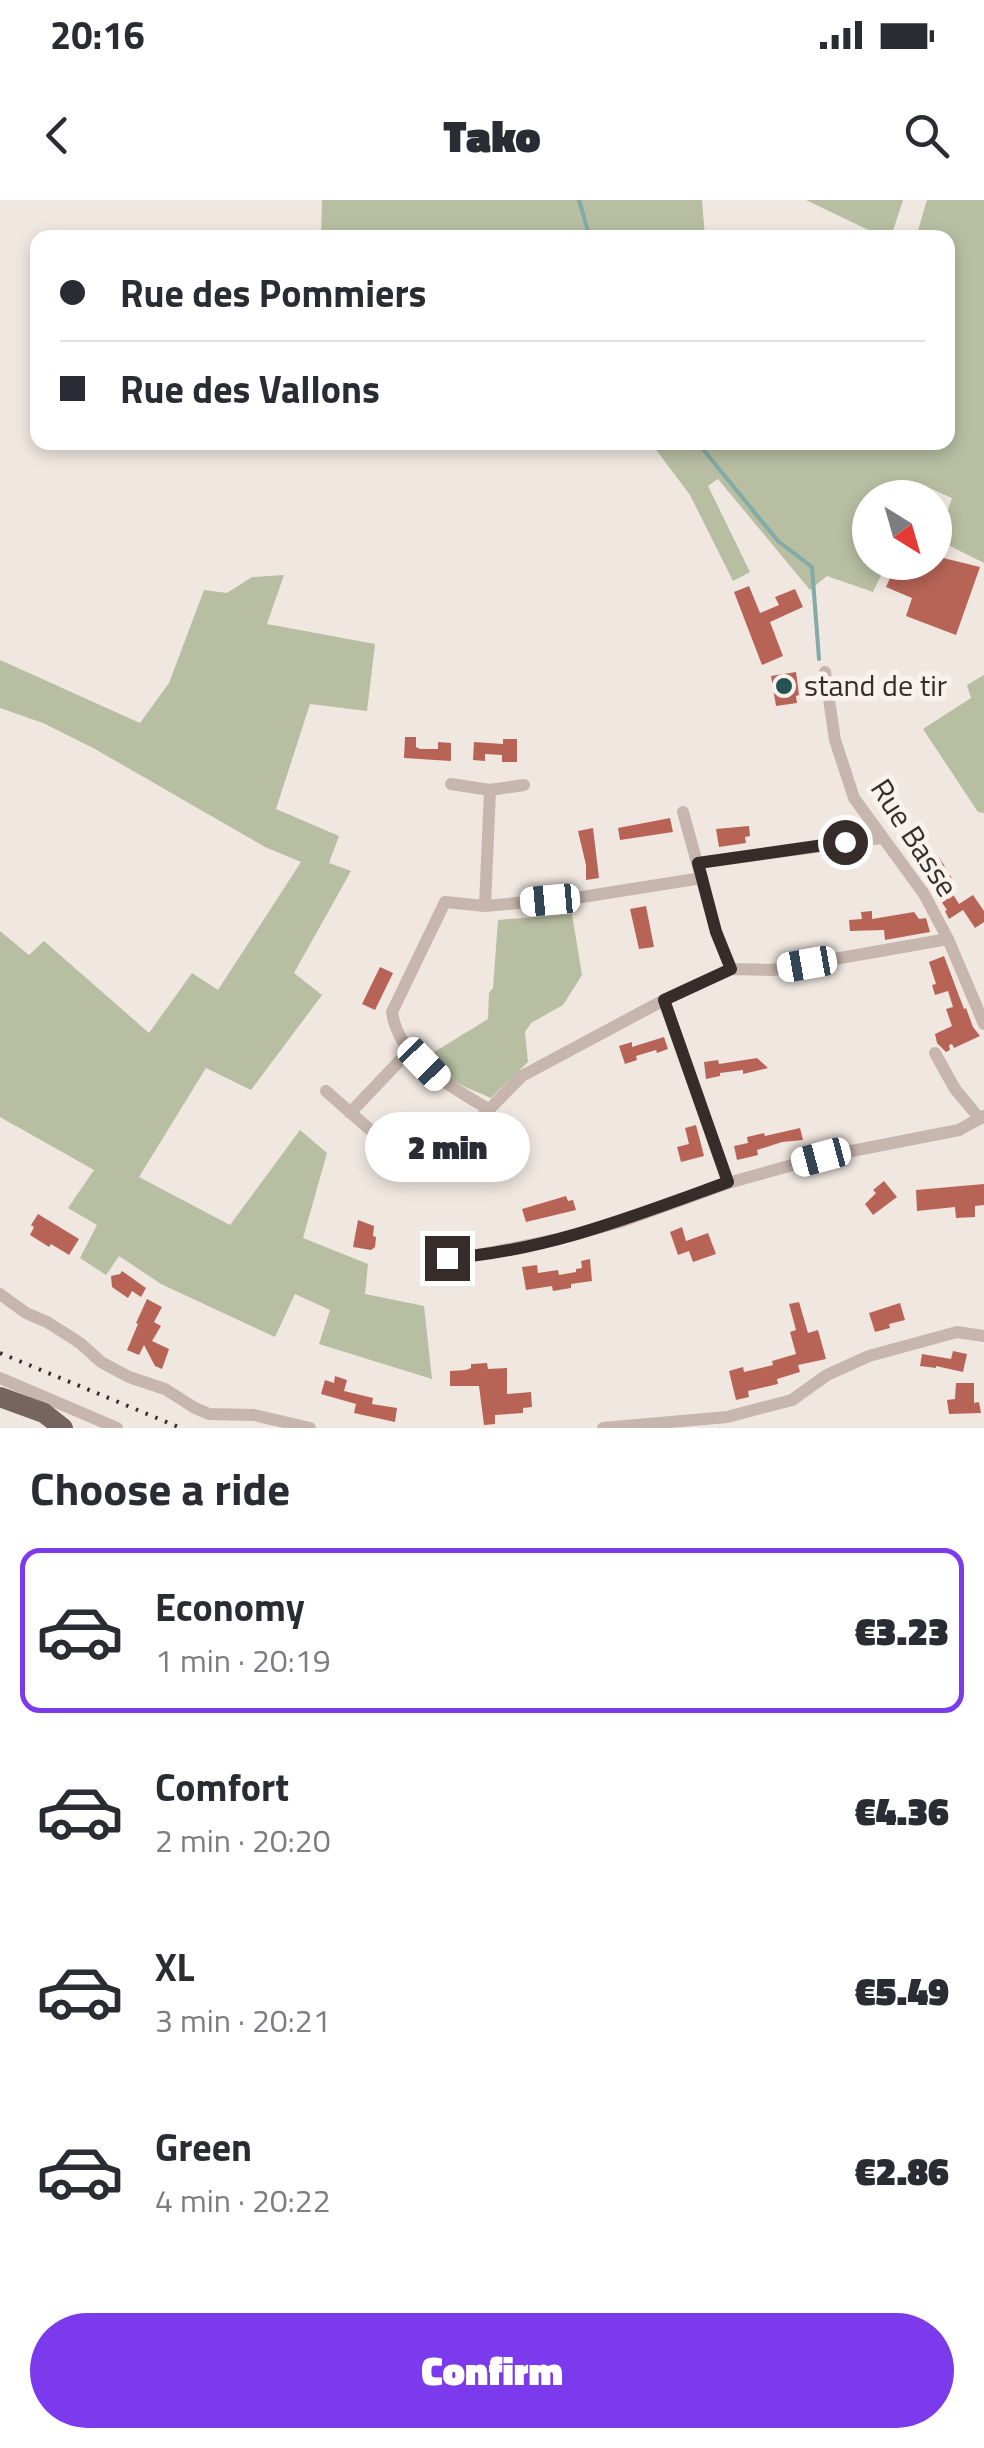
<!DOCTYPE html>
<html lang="en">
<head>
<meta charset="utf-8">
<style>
	:root { --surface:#fff; --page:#f7f7f7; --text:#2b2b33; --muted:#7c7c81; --line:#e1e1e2; --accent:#7c3aed }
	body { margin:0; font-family:"Titillium Web",sans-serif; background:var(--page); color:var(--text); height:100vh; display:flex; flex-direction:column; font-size:38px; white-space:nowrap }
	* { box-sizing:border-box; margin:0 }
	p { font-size:32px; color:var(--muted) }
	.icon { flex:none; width:55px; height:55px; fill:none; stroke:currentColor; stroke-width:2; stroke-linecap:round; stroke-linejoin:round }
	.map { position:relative; height:1228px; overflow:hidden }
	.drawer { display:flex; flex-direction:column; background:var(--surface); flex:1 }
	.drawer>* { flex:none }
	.banner { position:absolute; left:30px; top:30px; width:925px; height:220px; border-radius:20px; box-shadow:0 5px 15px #0003; display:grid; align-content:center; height:220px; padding:0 30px; background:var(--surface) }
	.needle { width:65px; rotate:143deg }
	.buttons { position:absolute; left:852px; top:280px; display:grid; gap:20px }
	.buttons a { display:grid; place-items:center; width:100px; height:100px; border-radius:50%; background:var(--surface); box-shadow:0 5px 15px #0003; font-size:50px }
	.end { position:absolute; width:45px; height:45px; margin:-22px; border:12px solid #362d2b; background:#fff; box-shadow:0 0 0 5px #fff }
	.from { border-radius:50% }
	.bubble { position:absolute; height:70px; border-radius:35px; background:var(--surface); box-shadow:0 5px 15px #0003; font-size:32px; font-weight:800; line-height:70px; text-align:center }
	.car { position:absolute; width:30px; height:60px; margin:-30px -15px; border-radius:12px; box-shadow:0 0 8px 2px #0007; background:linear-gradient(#fff 24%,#345 0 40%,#fff 0 76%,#345 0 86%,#fff 0) }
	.banner b { display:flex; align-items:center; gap:35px; height:95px; font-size:38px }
	.banner b+b { border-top:2px solid var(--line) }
	.banner i { width:25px; height:25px; background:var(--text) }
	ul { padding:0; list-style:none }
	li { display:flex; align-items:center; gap:30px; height:165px; margin:0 20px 15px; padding:0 10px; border:5px solid transparent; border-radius:20px }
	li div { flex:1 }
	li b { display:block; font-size:38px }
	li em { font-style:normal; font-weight:800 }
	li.on { border-color:var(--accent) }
	li>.icon { width:90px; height:90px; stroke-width:1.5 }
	h2 { padding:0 30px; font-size:45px; line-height:120px }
	.action { display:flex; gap:20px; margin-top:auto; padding:20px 30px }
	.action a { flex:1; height:115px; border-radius:60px; background:var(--accent); color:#fff; font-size:40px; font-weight:800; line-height:115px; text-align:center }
	.status { display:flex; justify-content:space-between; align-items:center; height:70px; padding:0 50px; background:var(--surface); direction:ltr }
	.status svg { height:28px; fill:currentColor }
	header { display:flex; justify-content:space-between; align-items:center; height:130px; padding:0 30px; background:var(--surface); font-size:45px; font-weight:800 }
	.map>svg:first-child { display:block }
	.green { fill:#b7bea1 }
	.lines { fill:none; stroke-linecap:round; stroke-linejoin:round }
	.stream { stroke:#82aaa7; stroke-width:4 }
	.building { fill:#b76457 }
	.street { stroke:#c7b6ad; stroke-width:12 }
	.primary { stroke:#76645e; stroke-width:20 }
	.rail { stroke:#362d2b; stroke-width:4; stroke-dasharray:2.5 8; stroke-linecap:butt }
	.route { stroke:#362d2b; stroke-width:12 }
	.poi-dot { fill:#255351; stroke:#f8f1ec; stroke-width:4 }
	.labels { text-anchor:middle; stroke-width:10; stroke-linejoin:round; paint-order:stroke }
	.poi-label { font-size:30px; fill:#362d2b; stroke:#f8f1ec; text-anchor:start }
	.street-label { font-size:30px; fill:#362d2b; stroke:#f8f1ec }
</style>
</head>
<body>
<div class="status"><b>20:16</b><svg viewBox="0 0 49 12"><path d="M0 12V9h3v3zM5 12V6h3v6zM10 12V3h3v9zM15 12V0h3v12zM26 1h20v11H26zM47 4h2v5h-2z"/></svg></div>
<header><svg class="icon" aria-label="back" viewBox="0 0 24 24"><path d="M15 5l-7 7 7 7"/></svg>Tako<svg class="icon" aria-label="search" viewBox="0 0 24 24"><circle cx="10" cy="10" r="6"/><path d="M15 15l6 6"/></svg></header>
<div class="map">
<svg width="984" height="1228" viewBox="0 0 984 1228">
	<rect width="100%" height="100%" fill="#f0e7e0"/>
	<path class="green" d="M322 0H702L705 37H321Z
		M806 0H903L891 37 885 38Z
		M927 0H984V363L938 340 952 298 925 286 919 297 870 298V362L887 363 873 392 827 376 810 390 718 279 708 286 750 372 733 381 690 295 651 243 948 242V38L916 37Z
		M284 375 267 424 375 444 367 511 310 504 276 609 339 636 329 663 351 671 294 773 322 795 251 890 206 868 139 977 230 1025 300 930 327 953 303 1038 368 1064 365 1094 424 1106 432 1179 319 1144 330 1110 295 1094 275 1137 161 1084 119 1056 106 1075 80 1058 97 1025 68 1008 94 970 0 917V731L29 755 44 741 149 833 192 773 218 790 301 662 265 647 95 549 43 523 0 508V460L140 523 169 483 204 390 227 393 252 377Z
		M984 475V613L978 612 923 529 971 498 967 485Z
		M572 714 582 775 563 805 531 823 525 832 528 862 491 898C470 888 436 879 431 854L488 819 489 793 493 788 498 720Z"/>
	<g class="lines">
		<path class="stream" d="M579 0 590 38
			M697 242 778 341 812 367 819 459"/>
	</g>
	<path class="building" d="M935 356 980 367 956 435 906 416 912 398 886 387 897 362H935Z
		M749 386 760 413 779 405 775 397 795 389 803 407 770 422 783 456 762 465 734 392Z
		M796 472 799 495 796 496 797 503 776 506 771 476Z
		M405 537H416V547L420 549H438V542L451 543V561L404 558Z
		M503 539H517V562H502V555L485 554V561L473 560 474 542 503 544Z
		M670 618 673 632 620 640 618 628Z
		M749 626 750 636 745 637 746 643 719 647 716 629Z
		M593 628 599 678 586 680V665L578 631Z
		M939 657 947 670 935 678 950 675 955 684 949 688 959 704 973 695 984 711V722L975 728 963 710 949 719 945 711 947 710 935 692 939 689 925 666Z
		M646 706 654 747 639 749 630 709Z
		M872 711V719L914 712 919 719 926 718 930 732 885 740 884 730 850 731 849 720 862 719 861 712Z
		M944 756 964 809 966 808 973 827 980 836 954 848 952 844 949 845 950 850 946 852 937 843 935 834 952 826 946 809 953 807 948 791 935 795 932 785 936 784 929 762Z
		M380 767 393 773 375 810 362 804Z
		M664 837 668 849 657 853 656 850 636 856 637 860 625 864 619 846 632 842V847Z
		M757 858 768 868 743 874V870L720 873V876L706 879 704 862 718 860 719 864Z
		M696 925 704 956 681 962 677 947 689 944 685 928Z
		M800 928 803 940 782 942 757 950 758 955 737 960 734 946 748 943 747 937 764 933 765 936Z
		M884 981 897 997 873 1015 865 1004 876 993 873 990Z
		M984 984V1005L975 1006V1017L956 1018 955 1007 917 1011 916 990Z
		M566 996 568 1001 573 1000 576 1010 526 1022 522 1009Z
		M38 1014 79 1039 69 1055 51 1044 49 1047 30 1035 34 1027 31 1025Z
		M358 1020 374 1026 373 1036 376 1037 375 1047 371 1050 353 1047Z
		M682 1027 686 1041 708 1033 716 1054 693 1062 689 1051 678 1055 670 1032Z
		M590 1059 592 1081 571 1084V1088L553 1091 552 1086 526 1090 522 1067 537 1065 538 1073 558 1070 559 1075 576 1072V1069L582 1068 581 1061Z
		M122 1071 146 1088 141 1097 132 1091 128 1098 112 1087 111 1076 120 1074Z
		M147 1099 162 1107 154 1122 161 1126 152 1141 169 1149 162 1169 155 1166 144 1145 139 1155 127 1150 138 1124 136 1123Z
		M799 1102 808 1133 818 1130 826 1159 798 1165 800 1172 777 1179 778 1184 748 1191 749 1197 736 1200 729 1171 743 1167 744 1172 773 1165 772 1161 796 1154 790 1132 796 1130 789 1104Z
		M900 1103 905 1120 889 1124 890 1128 875 1132 869 1113Z
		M953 1151 967 1154 963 1172 936 1166V1168L920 1166 922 1154 951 1159Z
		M487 1163 488 1169 507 1168V1194L531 1192 532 1207 523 1208V1213L495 1215V1224L484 1225 479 1186H450V1171L466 1170 471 1168V1164Z
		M335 1176 347 1180 344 1191 373 1198 372 1204 397 1208 395 1222 354 1213 356 1204 321 1194 325 1180 334 1183Z
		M956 1183H974V1203L979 1202 981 1213 949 1214 947 1200 955 1199Z"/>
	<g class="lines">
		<path class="street" d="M825 472 835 540 854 598 924 694 948 739 984 824
			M451 584 490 590
			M683 612 716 731 731 769
			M698 663 881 638
			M485 706 490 590 524 585
			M664 800 728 983
			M935 853 955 889 980 919
			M326 891 376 935
			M490 910C453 888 398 859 392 812L445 702 485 706 582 697 702 678
			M350 913 410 850
			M422 971 466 933 522 876 664 800 731 769 772 770 948 739
			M426 1059 468 1057 554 1040 620 1022 728 983 821 957 959 930 984 916
			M0 1094 26 1113 47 1122 80 1143 101 1162 129 1177 165 1189 195 1208 209 1214 254 1215 310 1228
			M0 1178 117 1228
			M603 1228 727 1217 792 1200 827 1175 869 1156 957 1132 984 1136"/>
		<path class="primary" d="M0 1197 44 1213 63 1228"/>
		<path class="rail" d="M0 1153 181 1228"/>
	</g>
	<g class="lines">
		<path class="route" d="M447 1058C544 1052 637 1015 728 982L664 800 731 769 716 732 698 663 845 642"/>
	</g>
	<circle class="poi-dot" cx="784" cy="486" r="10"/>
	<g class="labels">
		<g class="poi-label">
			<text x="804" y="496">stand de tir</text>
		</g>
		<g class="street-label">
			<text transform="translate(914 638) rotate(57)" y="10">Rue Basse</text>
		</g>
	</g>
</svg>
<div class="buttons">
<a><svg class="needle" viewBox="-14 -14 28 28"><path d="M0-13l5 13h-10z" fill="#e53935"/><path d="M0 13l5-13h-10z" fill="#7c7c81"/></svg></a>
</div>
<i class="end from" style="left:845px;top:642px"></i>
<i class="end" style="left:447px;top:1058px"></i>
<div class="bubble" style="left:365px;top:912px;width:165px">2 min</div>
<i class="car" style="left:550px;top:700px;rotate:265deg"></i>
<i class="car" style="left:807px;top:764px;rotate:260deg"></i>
<i class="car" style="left:424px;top:864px;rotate:136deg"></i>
<i class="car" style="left:821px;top:957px;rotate:255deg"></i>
<div class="banner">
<b><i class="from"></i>Rue des Pommiers</b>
<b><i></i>Rue des Vallons</b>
</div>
</div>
<section class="drawer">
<h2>Choose a ride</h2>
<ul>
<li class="on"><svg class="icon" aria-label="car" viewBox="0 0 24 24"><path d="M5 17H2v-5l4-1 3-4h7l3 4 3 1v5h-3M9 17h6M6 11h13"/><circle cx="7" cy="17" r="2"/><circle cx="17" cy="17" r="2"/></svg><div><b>Economy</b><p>1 min · 20:19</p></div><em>€3.23</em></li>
<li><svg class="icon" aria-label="car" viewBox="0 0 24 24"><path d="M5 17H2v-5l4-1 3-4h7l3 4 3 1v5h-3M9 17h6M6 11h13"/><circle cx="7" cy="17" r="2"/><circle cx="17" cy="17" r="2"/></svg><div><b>Comfort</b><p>2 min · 20:20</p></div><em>€4.36</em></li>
<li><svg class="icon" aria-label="car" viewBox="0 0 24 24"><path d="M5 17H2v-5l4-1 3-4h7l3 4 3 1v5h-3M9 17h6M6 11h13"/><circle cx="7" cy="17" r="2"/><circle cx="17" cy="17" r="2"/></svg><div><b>XL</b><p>3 min · 20:21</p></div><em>€5.49</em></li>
<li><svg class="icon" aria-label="car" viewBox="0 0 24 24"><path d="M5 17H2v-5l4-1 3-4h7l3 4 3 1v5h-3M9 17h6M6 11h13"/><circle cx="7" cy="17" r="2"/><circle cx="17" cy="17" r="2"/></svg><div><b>Green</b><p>4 min · 20:22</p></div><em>€2.86</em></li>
</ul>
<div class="action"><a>Confirm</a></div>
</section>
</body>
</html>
